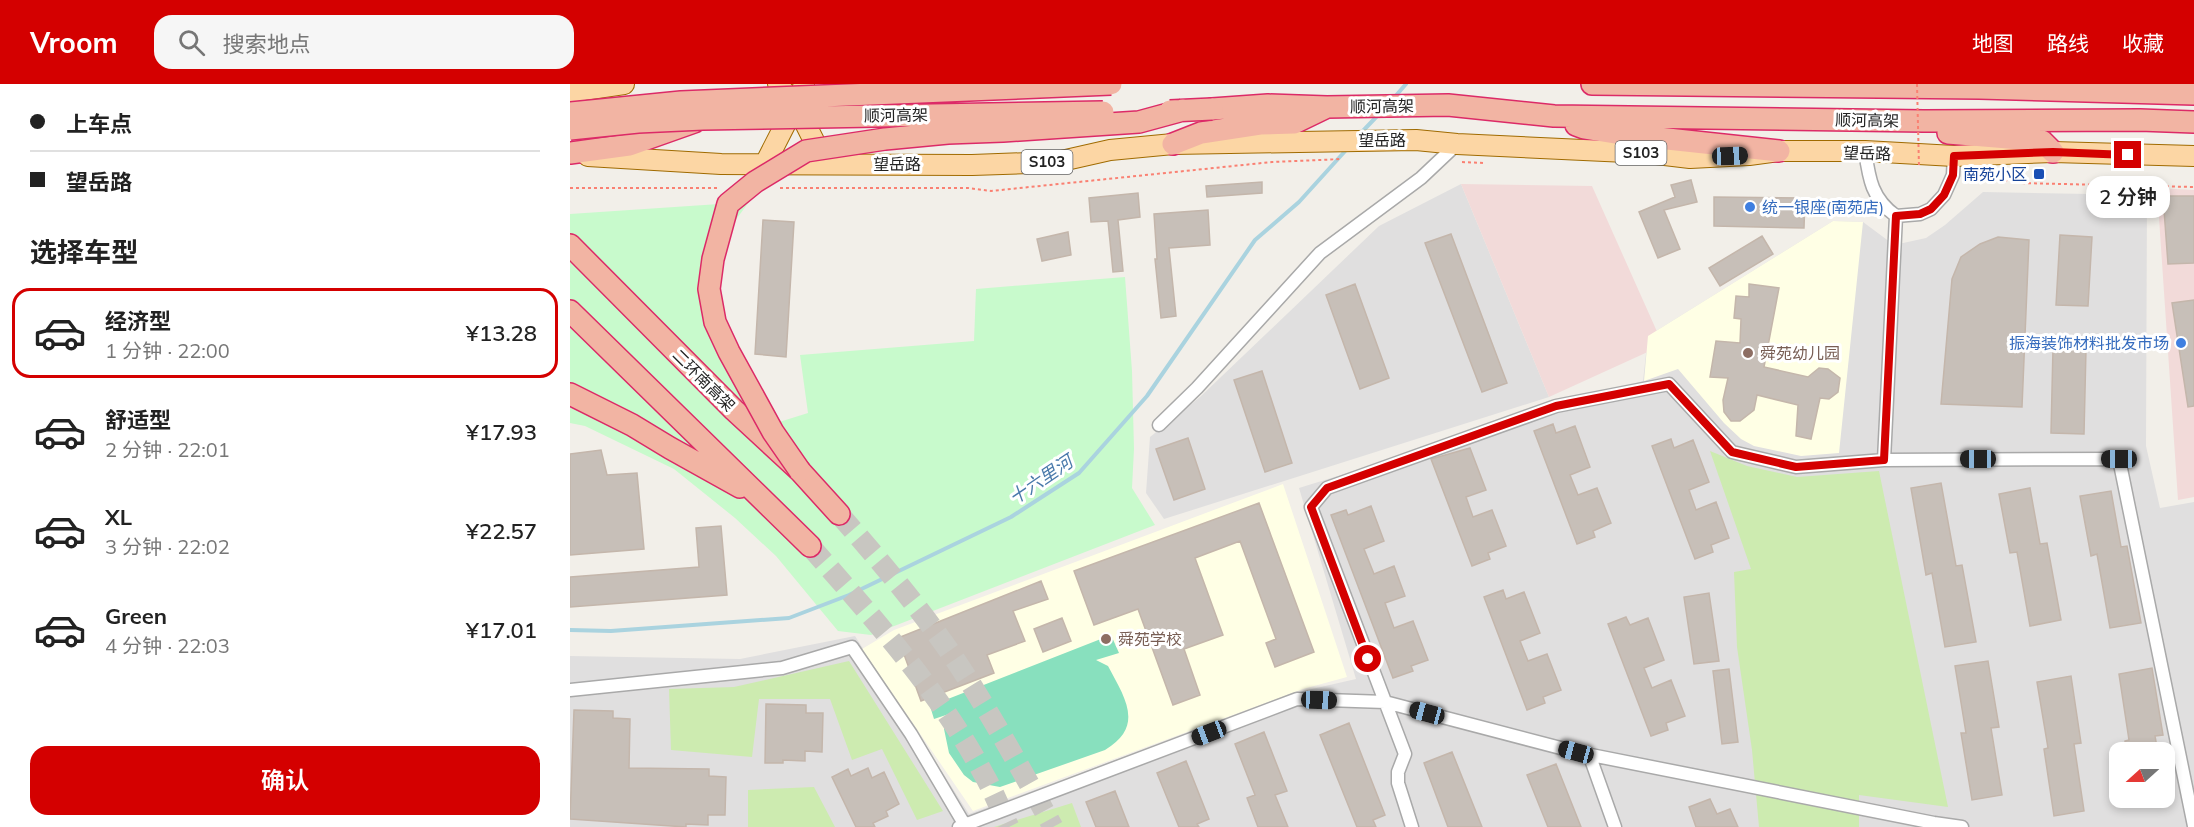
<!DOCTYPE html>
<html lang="zh">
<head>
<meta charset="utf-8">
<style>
	:root { --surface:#fff; --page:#f6f6f6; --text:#222; --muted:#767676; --line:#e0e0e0; --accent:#d40000 }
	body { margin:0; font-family:Mulish,"Noto Sans SC",sans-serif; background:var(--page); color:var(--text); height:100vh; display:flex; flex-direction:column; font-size:22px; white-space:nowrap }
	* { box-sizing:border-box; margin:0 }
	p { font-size:20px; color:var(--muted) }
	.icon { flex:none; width:33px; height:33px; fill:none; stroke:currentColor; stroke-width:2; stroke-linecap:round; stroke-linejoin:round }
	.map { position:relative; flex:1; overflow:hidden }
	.sheet { display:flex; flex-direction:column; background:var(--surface); width:570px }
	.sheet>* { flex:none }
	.guide { display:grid; align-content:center; height:132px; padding:0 30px; background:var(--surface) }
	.needle { width:39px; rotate:249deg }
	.fabs { position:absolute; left:1539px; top:658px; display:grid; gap:12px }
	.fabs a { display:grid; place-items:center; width:66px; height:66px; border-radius:12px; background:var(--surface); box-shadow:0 3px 9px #0003; font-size:30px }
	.end { position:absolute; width:27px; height:27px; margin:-14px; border:8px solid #d40000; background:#fff; box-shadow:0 0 0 3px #fff }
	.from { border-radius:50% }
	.bubble { position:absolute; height:42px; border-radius:18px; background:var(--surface); box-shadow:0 3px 9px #0003; font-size:20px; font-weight:600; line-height:42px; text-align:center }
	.car { position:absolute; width:18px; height:36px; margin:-18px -9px; border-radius:8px; box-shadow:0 0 4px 2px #0007; background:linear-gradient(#222 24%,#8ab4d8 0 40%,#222 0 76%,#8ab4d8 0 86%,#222 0) }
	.guide b { display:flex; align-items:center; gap:21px; height:57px; font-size:22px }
	.guide b+b { border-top:2px solid var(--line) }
	.guide i { width:15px; height:15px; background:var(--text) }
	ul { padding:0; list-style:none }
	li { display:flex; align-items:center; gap:18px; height:90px; margin:0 12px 9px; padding:0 18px; border:3px solid transparent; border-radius:18px }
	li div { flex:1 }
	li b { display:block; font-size:22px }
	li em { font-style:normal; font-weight:600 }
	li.selected { border-color:var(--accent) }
	li>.icon { width:54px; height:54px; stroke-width:1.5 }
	h2 { padding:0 30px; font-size:27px; line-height:72px }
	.button { display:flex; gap:12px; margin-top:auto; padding:12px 30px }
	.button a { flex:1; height:69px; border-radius:18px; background:var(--accent); color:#fff; font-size:24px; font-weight:600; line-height:69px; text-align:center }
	header { display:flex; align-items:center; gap:36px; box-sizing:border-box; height:84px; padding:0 30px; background:var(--accent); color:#fff }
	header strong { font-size:28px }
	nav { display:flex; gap:33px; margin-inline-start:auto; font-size:21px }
	.search { width:420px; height:54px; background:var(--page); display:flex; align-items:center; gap:15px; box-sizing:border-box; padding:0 21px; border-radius:18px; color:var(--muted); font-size:22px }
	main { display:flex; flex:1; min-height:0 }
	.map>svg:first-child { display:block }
	.residential { fill:#e0dfdf; fill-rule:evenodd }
	.commercial { fill:#f2dad9 }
	.education { fill:#ffffe5 }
	.grass { fill:#cdebb0 }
	.park { fill:#c8facc }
	.pitch { fill:#88e0be }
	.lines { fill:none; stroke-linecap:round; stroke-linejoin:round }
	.stream { stroke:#aad3df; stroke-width:4 }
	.building { fill:#c7bfb8; stroke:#c4b6ab; stroke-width:1.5 }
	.trunk-tunnel { stroke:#c8c6c1; stroke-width:21; stroke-dasharray:21 10; stroke-linecap:butt }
	.minor-casing { stroke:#a9a9a9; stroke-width:15 }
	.primary-casing { stroke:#a06b00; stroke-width:22 }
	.trunk-casing { stroke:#dc2a67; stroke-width:24 }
	.path { stroke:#fa8072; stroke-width:2; stroke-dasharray:3 3; stroke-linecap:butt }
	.minor { stroke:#fff; stroke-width:12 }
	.primary { stroke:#fcd6a4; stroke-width:20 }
	.trunk { stroke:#f2b4a3; stroke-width:21 }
	.trunk-bridge-casing { stroke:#dc2a67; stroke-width:24; stroke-linecap:butt }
	.path-bridge { stroke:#fa8072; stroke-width:2; stroke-dasharray:3 3; stroke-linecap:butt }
	.trunk-bridge { stroke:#f2b4a3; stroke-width:21 }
	.route { stroke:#d40000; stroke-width:8 }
	.transit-dot { fill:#1a4fb4; stroke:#fff; stroke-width:2 }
	.shop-dot { fill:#3f7fe0; stroke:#fff; stroke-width:2 }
	.education-dot { fill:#8d6e63; stroke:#fff; stroke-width:2 }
	.labels { text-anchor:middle; stroke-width:6; stroke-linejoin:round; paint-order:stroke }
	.shield { fill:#fff; stroke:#646464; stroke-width:1.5 }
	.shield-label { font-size:15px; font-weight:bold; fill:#222 }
	.street-label { font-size:16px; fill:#222; stroke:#fff }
	.transit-label { font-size:16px; fill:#164399; stroke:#fff; text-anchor:end }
	.shop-label { font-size:16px; fill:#366cbe; stroke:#fff; text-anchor:start }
	.education-label { font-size:16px; fill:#785e54; stroke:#fff; text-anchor:start }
	.water-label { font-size:18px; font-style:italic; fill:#4a7aab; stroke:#fff }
</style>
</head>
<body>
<header>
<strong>Vroom</strong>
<div class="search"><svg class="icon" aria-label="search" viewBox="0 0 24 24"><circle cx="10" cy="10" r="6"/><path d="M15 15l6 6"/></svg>搜索地点</div>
<nav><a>地图</a><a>路线</a><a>收藏</a></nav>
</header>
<main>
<section class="sheet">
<div class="guide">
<b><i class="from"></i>上车点</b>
<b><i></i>望岳路</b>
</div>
<h2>选择车型</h2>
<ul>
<li class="selected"><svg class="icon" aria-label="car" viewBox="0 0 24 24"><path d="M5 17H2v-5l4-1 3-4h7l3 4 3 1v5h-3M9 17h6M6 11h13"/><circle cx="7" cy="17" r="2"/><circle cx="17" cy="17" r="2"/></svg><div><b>经济型</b><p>1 分钟 · 22:00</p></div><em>¥13.28</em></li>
<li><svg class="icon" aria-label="car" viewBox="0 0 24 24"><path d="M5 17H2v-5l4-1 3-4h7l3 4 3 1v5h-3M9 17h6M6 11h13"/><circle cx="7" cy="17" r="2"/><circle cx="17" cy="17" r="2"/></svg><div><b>舒适型</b><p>2 分钟 · 22:01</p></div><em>¥17.93</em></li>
<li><svg class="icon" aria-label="car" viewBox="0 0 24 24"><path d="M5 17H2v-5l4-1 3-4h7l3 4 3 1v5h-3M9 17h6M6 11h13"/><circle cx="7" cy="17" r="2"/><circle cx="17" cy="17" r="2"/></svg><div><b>XL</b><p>3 分钟 · 22:02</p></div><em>¥22.57</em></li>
<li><svg class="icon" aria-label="car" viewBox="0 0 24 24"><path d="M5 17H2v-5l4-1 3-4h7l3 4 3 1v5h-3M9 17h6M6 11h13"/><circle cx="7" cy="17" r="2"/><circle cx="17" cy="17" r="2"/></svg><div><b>Green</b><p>4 分钟 · 22:03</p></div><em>¥17.01</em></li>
</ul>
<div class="button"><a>确认</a></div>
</section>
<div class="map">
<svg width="1624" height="743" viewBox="0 0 1624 743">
	<rect width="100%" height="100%" fill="#f2efe9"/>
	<path class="residential" d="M891 100 979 313 594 435 576 409 580 353 630 313 809 142Z
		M1413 108 1577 111 1576 362 1590 424 1624 418V743H0V572L170 575 285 552 399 730 733 607 786 595 729 404 1073 297 1078 252 1263 137 1293 138 1324 161 1356 154 1375 141ZM1550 669H1594V714H1550Z"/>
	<path class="commercial" d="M891 100 1022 102 1093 261 979 313Z
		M1587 104 1624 106V413L1608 416Z"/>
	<path class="education" d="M1263 137 1293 138 1269 369 1231 372 1184 362 1171 355 1154 339 1108 285 1074 297 1078 252Z
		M713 400 777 593 733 605 403 727 292 565 324 546Z"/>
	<path class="grass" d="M1140 367 1177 382 1227 393 1309 387 1378 723 1289 711V743H1189L1182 666 1167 563 1164 488 1181 485Z
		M279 577 373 727 347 736 312 665 282 676 260 615H189L182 673 101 666 99 605 164 603Z
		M244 703 265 743H178V706Z
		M502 719 511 743H424Z"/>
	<path class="park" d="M179 118 153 153 147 205 161 279 206 339 238 329 230 271 404 257 406 205 555 193 562 287 564 365 562 404 585 441 301 551 268 547 206 472 165 434 104 385 15 342 0 339V130Z"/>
	<path class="pitch" d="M541 551 549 569 526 576 538 582C555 614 575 642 535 666L430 703 403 698 394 691 379 669 374 645 379 630 364 635 360 622Z"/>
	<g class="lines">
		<path class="stream" d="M823 15 836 0
			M790 50 810 29
			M0 546 41 547 219 534 279 511 441 433 509 389 577 312 685 156 729 118 777 65"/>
	</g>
	<path class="building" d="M1121 96 1127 118 1094 126 1110 165 1088 174 1069 128 1105 113 1101 101Z
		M692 98V109L637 113 636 102Z
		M568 109 570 133 548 136 553 187 543 188 538 137 521 138 519 114Z
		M1593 112H1624V179L1598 180Z
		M1144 113 1235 114 1234 144 1144 142Z
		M638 126 640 161 599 164 606 232 591 234 585 175H587L584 130Z
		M193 136 224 138 216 273 185 270Z
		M498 148 501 171 472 177 467 155Z
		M881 150 937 299 912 308 855 159Z
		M1490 151 1522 153 1518 222 1486 221Z
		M1192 152 1203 170 1150 202 1139 184Z
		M1428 153 1459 156 1452 323 1371 320 1382 195 1391 173 1410 160Z
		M785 200 819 294 790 305 756 211Z
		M1179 200 1209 204 1194 283 1238 293 1249 284 1258 285 1270 294 1268 308 1259 315 1250 314 1241 355 1226 352 1228 321 1187 311 1184 326 1170 337H1161L1154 328 1153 316 1158 294 1140 293 1146 257 1170 259 1171 235 1164 234 1166 212 1179 213Z
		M1624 216V322L1618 323 1602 219Z
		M1483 264 1516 265 1514 350 1481 349Z
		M692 287 722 379 695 388 664 296Z
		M983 340 986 349 1005 342 1020 383 1000 391 1008 411 1027 404 1041 439 1023 447 1025 453 1007 460 964 347Z
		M618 354 635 405 604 416 586 365Z
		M1101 355 1104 364 1123 356 1139 398 1119 406 1126 426 1146 418 1159 454 1141 461 1143 468 1125 475 1082 362Z
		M900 364 916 406 896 413 903 433 922 426 936 462 918 469 920 475 902 482 861 375Z
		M31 366 37 391 67 389 74 465 0 471V370Z
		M1371 399 1386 482 1392 481 1406 558 1375 563 1362 489 1356 491 1341 404Z
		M1460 404 1470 460 1477 459 1491 536 1460 542 1447 468 1440 469 1429 410Z
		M1541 407 1551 463 1557 462 1571 539 1540 544 1527 470 1521 472 1510 412Z
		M689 419 744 568 705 583 696 559 706 555 670 457 625 474 653 551 614 565 630 611 603 621 568 525 524 541 504 487Z
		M801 422 814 457 794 465 804 490 824 482 835 512 815 519 824 544 843 537 858 576 841 582 843 587 823 594 761 431 776 426 778 431Z
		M151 442 157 511 0 523V493L129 483 126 444Z
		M471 497 478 515 443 527 455 557 417 571 424 589 351 617 328 554Z
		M933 506 936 515 954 508 970 549 950 557 958 577 977 570 991 606 973 613 975 619 957 626 914 513Z
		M1139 509 1149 577 1124 580 1114 513Z
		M1056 533 1060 541 1078 534 1094 576 1074 584 1082 604 1101 596 1115 632 1096 639 1098 646 1081 652 1038 540Z
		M492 534 501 557 473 568 464 545Z
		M1418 577 1429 643 1421 644 1432 711 1402 716 1391 649H1396L1385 582Z
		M1582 584 1593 651 1585 652 1588 669H1557L1555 657 1559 656 1549 590Z
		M1159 585 1168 658 1152 660 1143 587Z
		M1501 592 1511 659 1504 660 1514 727 1484 732 1474 665 1478 664 1467 598Z
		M196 620 236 621V629H253L252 668 235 667V677L213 676V679H195Z
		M4 626 43 627V634L60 635 59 684 139 685V692L156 693 155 731H138V741L116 740V743L0 735Z
		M779 639 815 731 803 736 806 743H787L750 651Z
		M694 648 717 707 705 711 718 743H688L677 714 685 711 665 660Z
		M882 668 912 743H878L854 679Z
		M616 677 639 735 627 740 629 743H609L587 689Z
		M986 680 1011 743H978L957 691Z
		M298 684 302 694 314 688 329 720 316 727 318 732 303 739 305 743H286L262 693 278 685 281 692Z
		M545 707 559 743H526L516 718Z
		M1140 715 1147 730 1160 725 1168 743H1126L1119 723Z"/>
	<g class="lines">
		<path class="trunk-tunnel" d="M269 430C310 477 351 525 386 577 421 630 452 687 483 743
			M240 462C302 533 368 605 413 689 423 706 430 725 439 743"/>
		<g class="minor-casing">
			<path id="minor" d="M1295 67C1299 95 1302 115 1326 132L1350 130 1361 125 1374 111 1383 91 1384 72
				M1326 132 1314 376 1549 375 1624 742
				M589 341 627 304 750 169 851 94 887 60
				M0 606 212 584 282 563 341 650 396 743
				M1019 670 1045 743
				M389 743 727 615 815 618 1006 668 1364 739 1392 743
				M842 743 828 699V688L835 670 741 423 757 404 986 322 1099 300 1162 368 1226 383 1314 376"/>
		</g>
		<g class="primary-casing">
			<path id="primary" d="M234 0 229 16 228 25 255 79
				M0 8 54 0
				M18 72 151 80 402 81 487 78 540 66 603 60 846 56 887 60 1078 69 1120 74 1179 71 1209 67H1295L1384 72 1483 68 1624 72
				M195 80 222 27V18L208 0"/>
		</g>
		<g class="trunk-casing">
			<path id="trunk" d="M1022 0 1409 4 1624 10
				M642 25 698 21 757 23 878 21 984 32 1354 37 1570 36 1624 38
				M1006 41 1014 44 1051 50 1209 67
				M1378 49 1472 57 1483 68
				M603 60 631 49 690 40 724 39 755 24
				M0 69 59 61 124 38
				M0 161 164 326 230 387 269 430
				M0 227 240 462
				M0 310 62 341 100 364 170 403"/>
		</g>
		<path class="path" d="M892 78 913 79
			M1399 89 1448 99 1624 103
			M0 104H150
			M210 104H398L421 107 702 78 772 75"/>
		<use href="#minor" class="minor"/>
		<use href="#primary" class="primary"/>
		<use href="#trunk" class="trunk"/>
		<g class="trunk-bridge-casing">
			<path id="trunk-bridge" d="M600 27 642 25
				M0 29 111 18 541 0
				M0 45 68 38 133 35 533 28
				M230 387 203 348 159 268 145 238 139 205 143 175 158 120 185 98 236 67 315 55 378 49 433 47 569 38 613 26"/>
		</g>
		<path class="path-bridge" d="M1347 0 1349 83"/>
		<use href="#trunk-bridge" class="trunk-bridge"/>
	</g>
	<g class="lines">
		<path class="route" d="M798 575 741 423 757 404 986 322 1099 300 1162 368 1226 383 1314 376 1326 132 1350 130 1361 125 1374 111 1383 91 1384 72 1483 68 1558 71"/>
	</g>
	<rect class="transit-dot" x="1463" y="84" width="12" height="12" rx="3"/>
	<g class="shop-dot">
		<circle cx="1180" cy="123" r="6"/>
		<circle cx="1611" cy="259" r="6"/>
	</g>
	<g class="education-dot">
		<circle cx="1178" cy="269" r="6"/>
		<circle cx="536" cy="555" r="6"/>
	</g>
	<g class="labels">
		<g class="shield">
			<rect x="1045.5" y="57" width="51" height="24" rx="4.5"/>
			<rect x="451.5" y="66" width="51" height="24" rx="4.5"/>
		</g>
		<g class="shield-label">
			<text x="1071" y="74">S103</text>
			<text x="477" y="83">S103</text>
		</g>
		<g class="street-label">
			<text transform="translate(812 22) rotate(-1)" y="6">顺河高架</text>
			<text transform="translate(326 31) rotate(-1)" y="6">顺河高架</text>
			<text transform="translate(1297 36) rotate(1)" y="6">顺河高架</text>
			<text x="812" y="62">望岳路</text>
			<text transform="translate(1297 69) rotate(1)" y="6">望岳路</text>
			<text x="327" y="86">望岳路</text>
			<text transform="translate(134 296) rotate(45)" y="6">二环南高架</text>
		</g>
		<g class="transit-label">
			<text x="1457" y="96">南苑小区</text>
		</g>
		<g class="shop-label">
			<text x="1192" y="129">统一银座(南苑店)</text>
			<text x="1599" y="265" text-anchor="end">振海装饰材料批发市场</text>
		</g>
		<g class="education-label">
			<text x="1190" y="275">舜苑幼儿园</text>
			<text x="548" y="561">舜苑学校</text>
		</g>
		<g class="water-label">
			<text transform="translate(471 396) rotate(-34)" y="6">十六里河</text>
		</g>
	</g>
</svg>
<div class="fabs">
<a><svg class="needle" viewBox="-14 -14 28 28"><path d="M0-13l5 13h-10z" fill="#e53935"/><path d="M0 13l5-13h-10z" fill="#767676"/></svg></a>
</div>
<i class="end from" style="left:798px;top:575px"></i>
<i class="end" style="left:1558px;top:71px"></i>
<div class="bubble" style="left:1516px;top:92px;width:84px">2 分钟</div>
<i class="car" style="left:1160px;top:72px;rotate:88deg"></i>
<i class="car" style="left:1408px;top:375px;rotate:270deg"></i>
<i class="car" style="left:1549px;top:375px;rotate:270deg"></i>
<i class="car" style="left:749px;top:616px;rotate:92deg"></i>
<i class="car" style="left:857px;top:629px;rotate:285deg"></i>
<i class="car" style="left:639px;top:649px;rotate:249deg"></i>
<i class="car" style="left:1006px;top:668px;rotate:285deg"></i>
</div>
</main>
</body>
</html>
